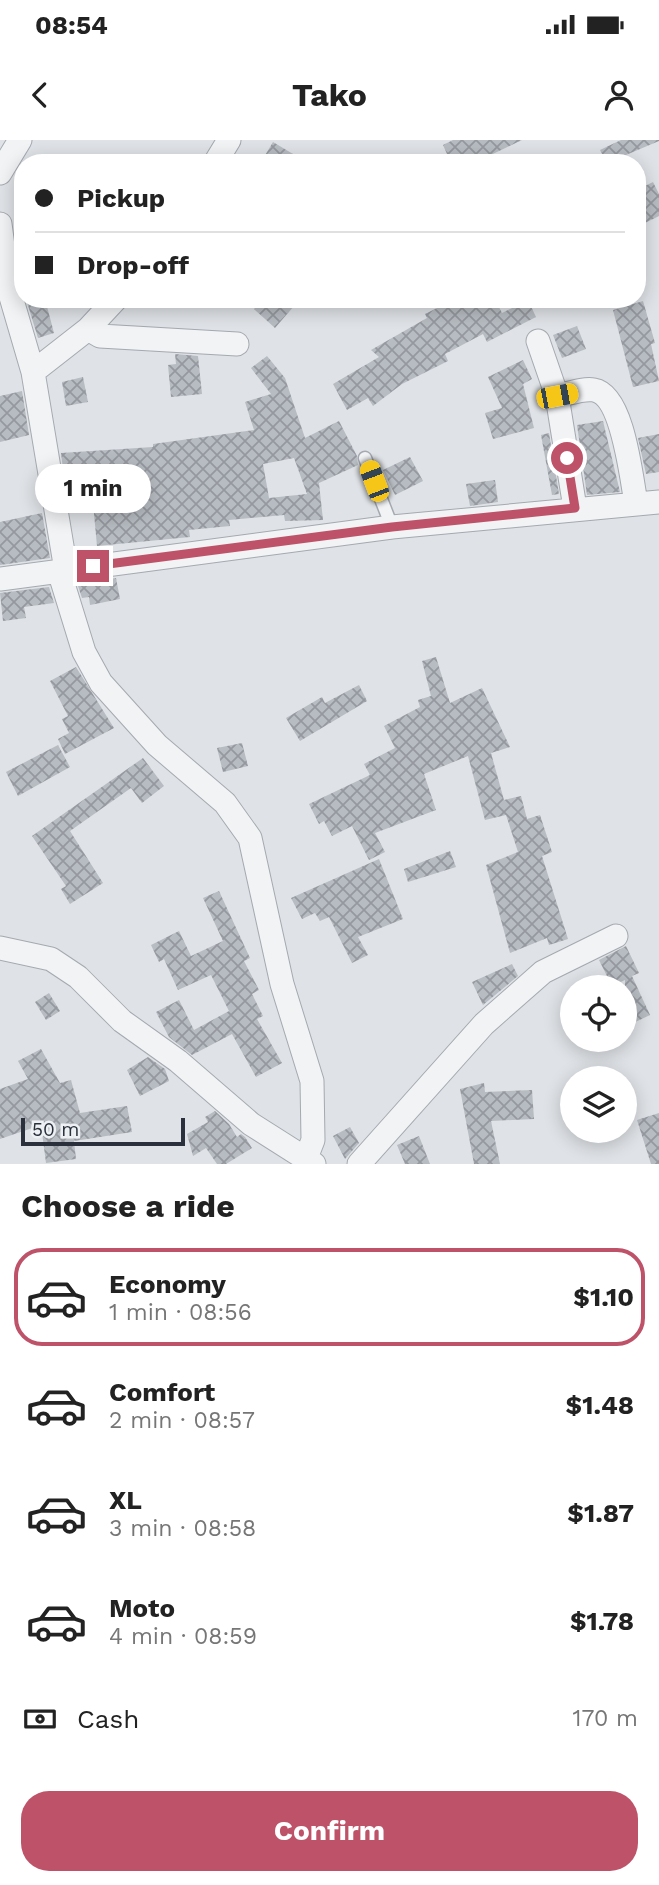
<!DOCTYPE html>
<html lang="en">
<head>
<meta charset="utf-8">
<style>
	:root { --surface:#fff; --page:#f2f2f2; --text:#222; --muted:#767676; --line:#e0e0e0; --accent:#be5269 }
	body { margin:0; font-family:"Work Sans",sans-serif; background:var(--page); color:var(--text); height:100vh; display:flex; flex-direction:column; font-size:26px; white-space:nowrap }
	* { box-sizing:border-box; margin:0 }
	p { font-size:23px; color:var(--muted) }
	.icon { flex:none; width:38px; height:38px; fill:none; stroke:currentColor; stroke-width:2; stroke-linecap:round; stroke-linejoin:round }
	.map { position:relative; height:1024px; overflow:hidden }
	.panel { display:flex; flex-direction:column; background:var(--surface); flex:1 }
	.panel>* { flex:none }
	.guide { position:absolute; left:14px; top:14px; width:632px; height:154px; border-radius:28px; box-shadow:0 4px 18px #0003; display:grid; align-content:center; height:154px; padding:0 21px; background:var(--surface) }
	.buttons { position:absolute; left:560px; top:835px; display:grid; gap:14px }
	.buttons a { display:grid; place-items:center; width:77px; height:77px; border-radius:50%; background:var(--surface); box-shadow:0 4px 18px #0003; font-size:35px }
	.scale { position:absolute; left:21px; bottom:18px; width:164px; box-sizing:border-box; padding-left:7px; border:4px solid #2a313c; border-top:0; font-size:19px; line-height:24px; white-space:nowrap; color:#2a313c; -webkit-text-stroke:5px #eef1f4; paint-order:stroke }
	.end { position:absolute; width:32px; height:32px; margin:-16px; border:9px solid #be5269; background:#fff; box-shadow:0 0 0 4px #fff }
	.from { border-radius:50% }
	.bubble { position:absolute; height:49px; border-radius:24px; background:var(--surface); box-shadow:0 4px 18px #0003; font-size:23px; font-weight:700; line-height:49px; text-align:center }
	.car { position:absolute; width:21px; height:42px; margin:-21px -10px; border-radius:9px; box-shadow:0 0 5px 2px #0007; background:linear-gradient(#f5c518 24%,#345 0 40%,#f5c518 0 76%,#345 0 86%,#f5c518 0) }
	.guide b { display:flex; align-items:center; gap:24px; height:66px; font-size:26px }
	.guide b+b { border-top:2px solid var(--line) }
	.guide i { width:18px; height:18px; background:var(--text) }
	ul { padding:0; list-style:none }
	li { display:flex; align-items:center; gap:21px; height:98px; margin:0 14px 10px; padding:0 7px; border:4px solid transparent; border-radius:28px }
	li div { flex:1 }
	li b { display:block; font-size:26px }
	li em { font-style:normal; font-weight:700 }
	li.on { border-color:var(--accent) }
	li>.icon { width:63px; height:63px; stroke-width:1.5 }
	h2 { padding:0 21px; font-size:32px; line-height:84px }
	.pay { display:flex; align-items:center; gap:18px; height:77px; padding:0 21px; font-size:26px }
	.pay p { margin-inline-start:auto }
	.cta { display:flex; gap:14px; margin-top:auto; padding:14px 21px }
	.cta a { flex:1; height:80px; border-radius:28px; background:var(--accent); color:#fff; font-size:28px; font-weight:700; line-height:80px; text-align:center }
	.status { display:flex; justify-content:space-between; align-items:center; height:49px; padding:0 35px; background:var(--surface); direction:ltr }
	.status svg { height:19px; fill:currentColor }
	header { display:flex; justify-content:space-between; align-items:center; height:91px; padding:0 21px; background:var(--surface); font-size:32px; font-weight:700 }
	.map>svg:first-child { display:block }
	.building { fill:url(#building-cross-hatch); fill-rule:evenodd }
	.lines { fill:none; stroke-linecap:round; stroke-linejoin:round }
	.lane-casing { stroke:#a5a9b0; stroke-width:15 }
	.street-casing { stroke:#a5a9b0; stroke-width:25 }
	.lane { stroke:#f1f3f5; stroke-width:12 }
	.street { stroke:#f1f3f5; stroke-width:23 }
	.route { stroke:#be5269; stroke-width:9 }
</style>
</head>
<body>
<div class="status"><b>08:54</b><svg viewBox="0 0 49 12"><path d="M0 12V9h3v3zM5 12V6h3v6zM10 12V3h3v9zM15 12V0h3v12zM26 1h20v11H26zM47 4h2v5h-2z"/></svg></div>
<header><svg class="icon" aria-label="back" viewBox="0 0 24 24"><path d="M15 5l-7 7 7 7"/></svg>Tako<svg class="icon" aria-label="person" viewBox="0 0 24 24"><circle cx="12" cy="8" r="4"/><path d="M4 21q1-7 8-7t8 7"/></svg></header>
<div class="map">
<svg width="659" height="1024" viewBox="0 0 659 1024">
	<defs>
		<pattern id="building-cross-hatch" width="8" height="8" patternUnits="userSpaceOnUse" patternTransform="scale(1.75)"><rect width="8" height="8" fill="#b7bcc2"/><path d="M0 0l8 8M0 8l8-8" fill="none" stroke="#95999f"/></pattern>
	</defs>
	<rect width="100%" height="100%" fill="#dfe2e6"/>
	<path class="building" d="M453 0H522L474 23H451L443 5Z
		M621 0H659V1L607 23 600 10Z
		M273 2 308 23H274L264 17Z
		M653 42 659 54V76L637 87V50Z
		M26 159H45L54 193 38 198Z
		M263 159H300L275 188 254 169Z
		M455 159H495L502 173 528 160 536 177 487 202 483 194 445 214 448 221 402 244 373 266 368 258 347 270 333 244 379 217 371 210 427 178 425 174Z
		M643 161 655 203 651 204 659 241 633 247 613 170Z
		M577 186 586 209 562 218 553 195Z
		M175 214 198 216 202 254 171 257 168 225 176 224Z
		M267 216 285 238 305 298 339 281 357 316 358 325 319 343 323 380 285 381 284 375 229 380 230 386 189 390 190 397 97 406 90 331 87 327 63 329 61 313 153 307V304L254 290 245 262 271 254 251 228ZM294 318 307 354 269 358 263 324Z
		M523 220 532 239 523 244 534 288 493 299 485 273 502 268 488 237Z
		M83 237 88 262 66 266 62 242Z
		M22 251 29 295 0 302V256Z
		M603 281 620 352 587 355 577 285Z
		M549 293 559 354 552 355 541 295Z
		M659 294V332L646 334 638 298Z
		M410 317 423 341 395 355 383 330Z
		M495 340 498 362 470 366 466 344Z
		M42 373 50 418 0 425V382Z
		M116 438 120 459 90 465 89 457 82 458 77 443Z
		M49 447 54 463 24 467 26 478 3 481 0 453Z
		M436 517 450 563 482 548 510 607 491 613 504 660 521 656 527 679 540 675 552 712 542 716 568 799 549 805 547 798 510 813 486 725 518 712 506 675 485 680 468 616 424 634 436 670 375 693 385 712 369 720 352 686 332 696 324 681 319 684 309 664 370 635 364 624 395 608 384 586 420 567 418 560 431 556 422 521Z
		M76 527 114 588 65 614 58 599 69 593 62 579 68 576 50 541Z
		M359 545 367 561 300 601 286 578 322 557 325 563Z
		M242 603 248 626 223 632 217 608Z
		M58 605 70 627 18 656 6 632Z
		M143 618 164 646 142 663 131 648 70 691 103 743 70 764 61 749 66 746 32 696Z
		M450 711 456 727 408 742 404 729Z
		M379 719 403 779 358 797 368 815 352 823 329 777 320 781 315 773 302 779 291 758Z
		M219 751 250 818 244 821 259 850 252 854 263 876 257 879 282 923 256 937 232 894 192 915 169 897 156 872 179 860 194 890 229 871 211 835 178 850 164 819 159 822 151 805 179 791 191 816 223 801 203 758Z
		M626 806 639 833 632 836 650 875 625 887V840L612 846 599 820Z
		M512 824 518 836 483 865 472 842Z
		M49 853 60 871 46 880 35 862Z
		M41 909 60 943 71 940 80 973 127 966 132 992 74 1001 76 1019 46 1023 41 985 0 999V949L28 939 18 921Z
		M148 917 165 929 169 941 140 956 127 930Z
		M484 943 485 952 532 950 534 979 491 981 500 1024H474L460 949Z
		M215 971 229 984 237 997 241 994 245 997 252 1008 226 1024H217L206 1008 193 1016 187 994 208 982 205 977Z
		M659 973V1024H651L637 980Z
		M350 987 359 1003 345 1019 333 996Z
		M419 996 430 1024H405L397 1005Z"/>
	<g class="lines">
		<g class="lane-casing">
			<path id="lane" d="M365 318 392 387"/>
		</g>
		<g class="street-casing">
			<path id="street" d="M215 23 229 0
				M0 33 20 0
				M0 84 9 150 33 232 66 430
				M88 189 100 196 237 204
				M538 201 557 256 575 368
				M33 232 88 189 116 159
				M557 256C568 254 583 248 594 250 623 255 631 336 636 363
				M59 431 84 512 101 543 157 605 225 663 250 698 282 844 312 941 313 1000 306 1018
				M0 439 392 387 659 362
				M0 808 51 819 78 837 122 881 178 921 251 984 314 1024
				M359 1024 484 884 543 832 616 796"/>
		</g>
		<use href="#lane" class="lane"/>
		<use href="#street" class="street"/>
	</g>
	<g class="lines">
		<path class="route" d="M93 426 392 387 575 368 567 318"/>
	</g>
</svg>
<div class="buttons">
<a><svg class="icon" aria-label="locate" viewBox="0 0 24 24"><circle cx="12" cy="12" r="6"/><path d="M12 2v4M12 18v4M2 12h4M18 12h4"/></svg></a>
<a><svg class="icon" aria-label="layers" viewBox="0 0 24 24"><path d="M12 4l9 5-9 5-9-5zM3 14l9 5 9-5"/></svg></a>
</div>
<div class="scale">50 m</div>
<i class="end from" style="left:567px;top:318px"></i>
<i class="end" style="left:93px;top:426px"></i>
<div class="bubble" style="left:35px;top:324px;width:116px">1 min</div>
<i class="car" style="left:557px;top:256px;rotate:79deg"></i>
<i class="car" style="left:374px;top:341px;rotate:339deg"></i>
<div class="guide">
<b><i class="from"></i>Pickup</b>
<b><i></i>Drop-off</b>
</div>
</div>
<section class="panel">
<h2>Choose a ride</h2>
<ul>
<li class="on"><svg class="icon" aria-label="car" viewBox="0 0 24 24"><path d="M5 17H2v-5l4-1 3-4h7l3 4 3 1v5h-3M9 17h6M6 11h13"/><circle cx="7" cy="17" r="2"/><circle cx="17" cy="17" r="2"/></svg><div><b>Economy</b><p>1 min · 08:56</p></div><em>$1.10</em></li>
<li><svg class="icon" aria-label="car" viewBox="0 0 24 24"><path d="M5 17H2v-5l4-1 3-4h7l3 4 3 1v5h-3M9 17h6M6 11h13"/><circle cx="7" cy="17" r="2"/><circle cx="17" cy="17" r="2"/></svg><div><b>Comfort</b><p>2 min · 08:57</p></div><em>$1.48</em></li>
<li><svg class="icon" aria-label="car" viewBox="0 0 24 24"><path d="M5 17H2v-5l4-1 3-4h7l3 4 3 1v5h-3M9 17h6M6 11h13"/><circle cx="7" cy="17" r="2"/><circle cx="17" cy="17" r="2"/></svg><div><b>XL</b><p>3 min · 08:58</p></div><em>$1.87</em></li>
<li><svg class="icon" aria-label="car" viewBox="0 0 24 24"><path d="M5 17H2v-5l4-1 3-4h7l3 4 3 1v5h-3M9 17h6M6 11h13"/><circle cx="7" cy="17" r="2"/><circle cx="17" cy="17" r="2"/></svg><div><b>Moto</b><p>4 min · 08:59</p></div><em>$1.78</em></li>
</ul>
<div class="pay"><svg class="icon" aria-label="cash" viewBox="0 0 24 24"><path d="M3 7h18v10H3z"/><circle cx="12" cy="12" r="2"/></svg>Cash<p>170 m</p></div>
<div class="cta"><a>Confirm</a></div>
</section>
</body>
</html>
